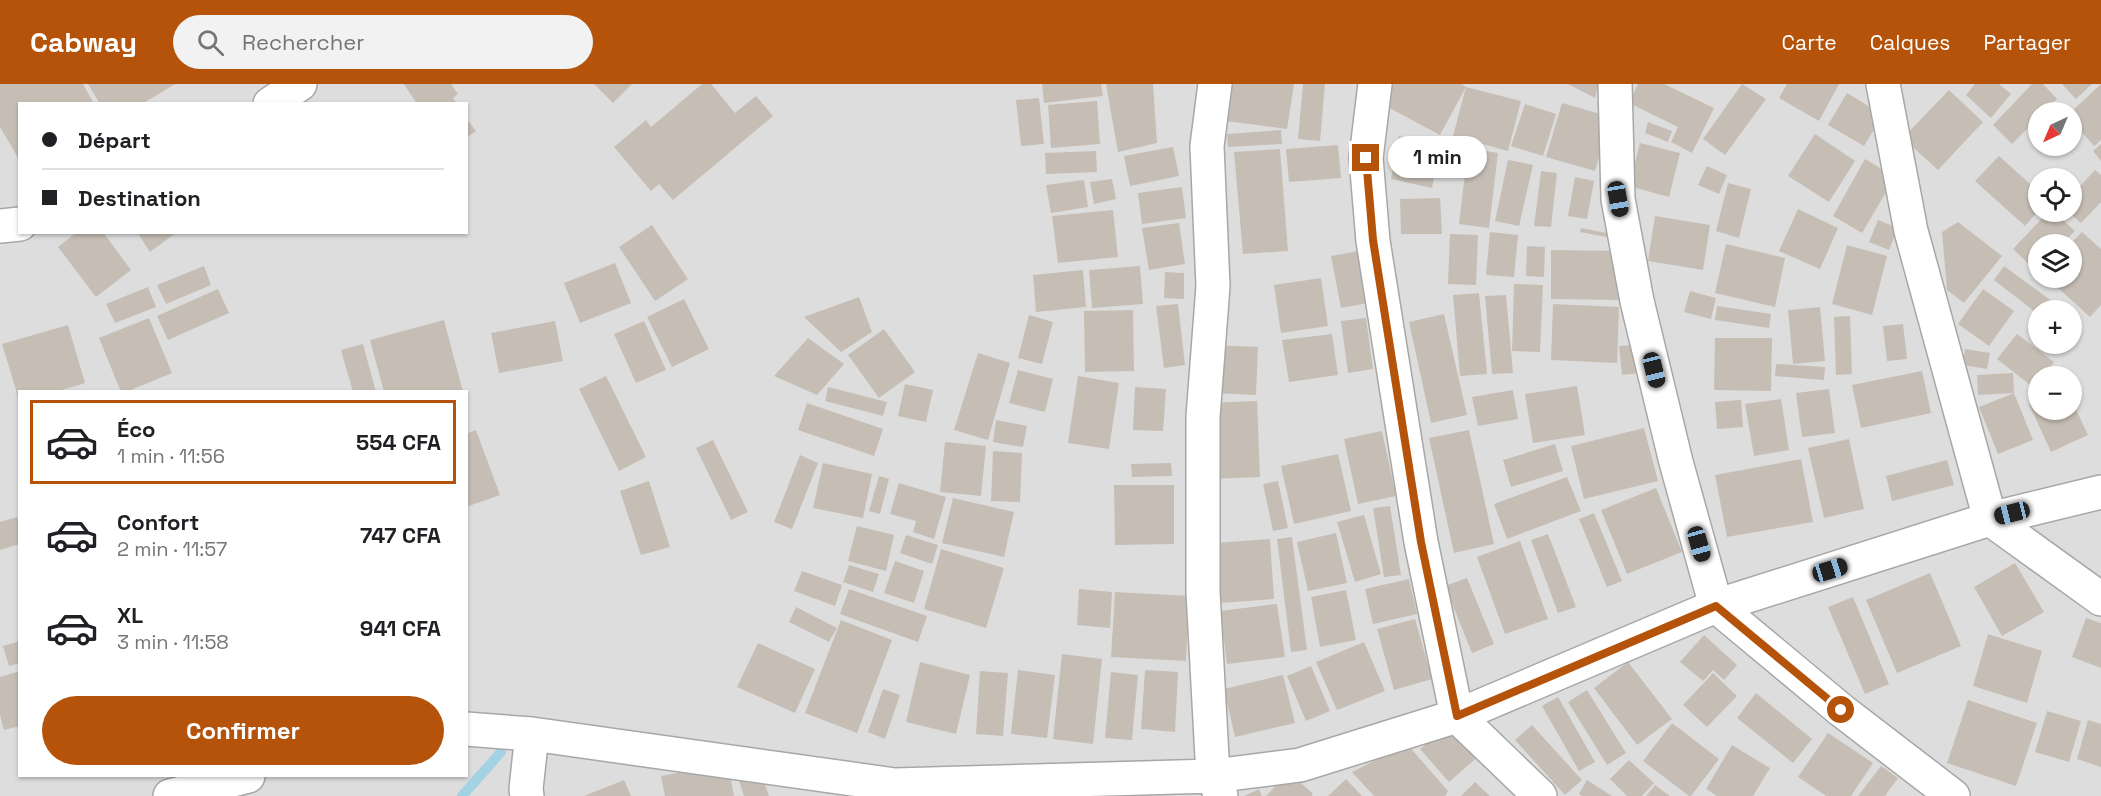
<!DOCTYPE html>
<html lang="fr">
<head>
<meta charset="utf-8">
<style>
	:root { --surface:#fff; --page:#f2f2f2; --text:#202124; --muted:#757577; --line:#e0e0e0; --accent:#b45309 }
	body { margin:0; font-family:"Space Grotesk",sans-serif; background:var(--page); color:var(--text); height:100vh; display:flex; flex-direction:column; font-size:22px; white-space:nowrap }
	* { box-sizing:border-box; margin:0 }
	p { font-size:20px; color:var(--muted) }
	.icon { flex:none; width:33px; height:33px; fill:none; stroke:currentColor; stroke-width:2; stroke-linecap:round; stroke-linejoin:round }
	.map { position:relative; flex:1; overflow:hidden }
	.sheet { position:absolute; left:18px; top:306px; width:450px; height:387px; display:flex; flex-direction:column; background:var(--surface); border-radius:0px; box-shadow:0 2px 4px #0004 }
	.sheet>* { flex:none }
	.guide { position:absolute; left:18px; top:18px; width:450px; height:132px; border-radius:0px; box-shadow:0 2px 4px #0004; display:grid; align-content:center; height:132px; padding:0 24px; background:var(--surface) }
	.needle { width:39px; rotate:224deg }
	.tools { position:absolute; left:2028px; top:18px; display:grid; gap:12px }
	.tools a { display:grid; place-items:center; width:54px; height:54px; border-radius:50%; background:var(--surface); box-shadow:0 2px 4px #0004; font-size:30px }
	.end { position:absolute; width:27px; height:27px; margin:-14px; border:8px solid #b45309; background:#fff; box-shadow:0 0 0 3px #fff }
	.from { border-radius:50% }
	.bubble { position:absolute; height:42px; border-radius:21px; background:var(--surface); box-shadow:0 2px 4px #0004; font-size:20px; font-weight:600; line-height:42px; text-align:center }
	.car { position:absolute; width:18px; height:36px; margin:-18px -9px; border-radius:8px; box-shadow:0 0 4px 2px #0007; background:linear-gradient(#222 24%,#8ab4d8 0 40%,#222 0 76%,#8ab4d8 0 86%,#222 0) }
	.guide b { display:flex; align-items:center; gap:21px; height:57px; font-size:22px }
	.guide b+b { border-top:2px solid var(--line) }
	.guide i { width:15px; height:15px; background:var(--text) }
	ul { padding:10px 0 0; list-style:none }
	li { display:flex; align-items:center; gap:18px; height:84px; margin:0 12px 9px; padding:0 12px; border:3px solid transparent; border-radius:0px }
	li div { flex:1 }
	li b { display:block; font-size:22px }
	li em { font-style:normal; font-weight:600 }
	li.on { border-color:var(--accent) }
	li>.icon { width:54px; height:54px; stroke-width:1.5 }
	.cta { display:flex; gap:12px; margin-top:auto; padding:12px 24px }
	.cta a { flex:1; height:69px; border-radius:36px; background:var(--accent); color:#fff; font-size:24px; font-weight:600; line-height:69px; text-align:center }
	header { display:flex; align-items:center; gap:36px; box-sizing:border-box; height:84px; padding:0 30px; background:var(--accent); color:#fff }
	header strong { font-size:28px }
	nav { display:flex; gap:33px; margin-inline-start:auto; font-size:21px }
	.search { width:420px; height:54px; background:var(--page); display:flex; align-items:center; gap:15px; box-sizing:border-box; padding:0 21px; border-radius:33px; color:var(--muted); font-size:22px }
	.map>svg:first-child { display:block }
	.residential { fill:#dedddd; fill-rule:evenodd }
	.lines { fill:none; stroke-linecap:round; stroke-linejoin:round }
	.stream { stroke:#a3d3e2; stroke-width:10 }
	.building { fill:#c6beb5 }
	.minor-casing { stroke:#a7a7a7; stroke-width:36 }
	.minor { stroke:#fff; stroke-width:33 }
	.route { stroke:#b45309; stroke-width:8 }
</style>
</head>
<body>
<header>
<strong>Cabway</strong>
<div class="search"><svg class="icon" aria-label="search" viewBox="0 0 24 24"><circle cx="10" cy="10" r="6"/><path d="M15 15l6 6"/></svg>Rechercher</div>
<nav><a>Carte</a><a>Calques</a><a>Partager</a></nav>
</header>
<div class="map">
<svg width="2101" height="712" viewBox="0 0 2101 712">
	<rect width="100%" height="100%" fill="#f1eee6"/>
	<path class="residential" d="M0 0H2101V712H0ZM20 20H466V148H20ZM2038 28H2072V62H2038ZM2038 94H2072V128H2038ZM2038 160H2072V194H2038ZM2038 226H2072V260H2038ZM2038 292H2072V326H2038ZM20 308H466V692H20Z"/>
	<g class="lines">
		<path class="stream" d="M462 712 501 668"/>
	</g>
	<path class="building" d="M0 0H83L94 20H20V77L0 43Z
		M88 0H175L142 20H100Z
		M404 0H451L458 10 453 14 457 20H417Z
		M594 0H632L613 19Z
		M702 0H711L735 29 756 12 773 32 673 116 659 100 651 107 614 63 646 36 651 43Z
		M1042 0H1101L1103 12 1044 19Z
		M1106 0H1153L1157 59 1118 68Z
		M1230 0H1294L1287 45 1226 37Z
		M1303 0H1325L1320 57 1298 55Z
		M1393 0H1461L1466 3 1440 51 1382 20Z
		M1568 0H1598L1595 14Z
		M1638 0H1664L1714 24 1692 69 1671 58 1678 43 1629 19Z
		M1742 0 1766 15 1725 71 1703 55Z
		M1787 0H1839L1819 37 1779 14Z
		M1975 0H1999L2011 10 1991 34 1966 11Z
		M2032 0H2043L2057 15 2044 28H2038V34L2012 60 1993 41Z
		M2062 0H2092L2076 15Z
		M2101 0V56L2094 62 2072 37V27Z
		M1466 3 1521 17 1508 67 1453 52Z
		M1949 6 1983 38 1938 86 1903 54Z
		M1847 9 1883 31 1864 62 1828 41Z
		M1039 14 1044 60 1021 62 1016 16Z
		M1097 17 1100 60 1051 64 1048 21Z
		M1562 19 1611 33 1595 87 1546 73Z
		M1525 20 1556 30 1543 72 1511 62Z
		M466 34 476 47 466 54Z
		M1648 38 1672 47 1668 58 1645 49Z
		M1281 46 1282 60 1228 63 1227 50Z
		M1815 50 1855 77 1829 118 1788 92Z
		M1399 52 1440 61 1432 104 1391 95Z
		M1640 59 1680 69 1669 113 1629 102Z
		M1449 60 1461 61 1458 84 1447 82Z
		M2101 60V77L2093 67Z
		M1338 61 1341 94 1289 98 1286 65Z
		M1173 63 1179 92 1130 102 1124 72Z
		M1468 64 1498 69 1489 144 1459 140Z
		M1280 65 1288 167 1243 170 1234 68Z
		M1096 67 1097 88 1046 90 1045 69Z
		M1999 72 2038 107V127L2025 142 1975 97Z
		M1865 75 1895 93 1862 149 1833 132Z
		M1508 76 1533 81 1519 142 1495 137Z
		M1707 82 1727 91 1719 110 1698 101Z
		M2095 86 2101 91V118L2081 139 2068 128H2072V111Z
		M1541 87 1557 89 1551 143 1534 142Z
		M1575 93 1594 97 1587 135 1568 132Z
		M1112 95 1116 115 1094 120 1090 98Z
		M1084 96 1088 123 1051 129 1046 101Z
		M1728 99 1751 105 1739 154 1716 147Z
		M1182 103 1186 134 1142 140 1138 109Z
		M1440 114 1442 150H1401L1400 115Z
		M1798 125 1838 144 1820 185 1779 167Z
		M1113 126 1118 173 1058 179 1052 132Z
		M2048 128H2054L2075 147 2062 160H2038L2037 188 2013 165Z
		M1655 132 1710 141 1703 186 1648 177Z
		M1878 136 1898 144 1889 166 1869 158Z
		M1958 138 2002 172 1964 219 1947 206 1942 148Z
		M1179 139 1185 180 1149 186 1142 144Z
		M652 141 688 195 655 217 619 163Z
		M1581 144 1612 150V154L1580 148Z
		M77 148H103L131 186 96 213 58 163Z
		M137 148H177L150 168Z
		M1490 148 1518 151 1514 193 1486 191Z
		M2082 148 2101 165V221L2090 233 2047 194H2072L2070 160Z
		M1450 150 1478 151 1476 201 1448 200Z
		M1726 160 1785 174 1775 223 1715 209Z
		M1847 161 1887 172 1872 231 1832 220Z
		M1527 162 1545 163 1544 193 1526 192Z
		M1551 166 1621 167V216L1551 215Z
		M1358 167 1368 219 1341 224 1331 172Z
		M615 179 631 219 580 239 564 199Z
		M204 182 211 201 166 220 157 201Z
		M1140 182 1143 220 1092 224 1089 186Z
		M2004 182 2064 226H2038V230L1994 196Z
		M1083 186 1086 223 1036 228 1033 191Z
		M1165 188 1184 189V215L1164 214Z
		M1321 194 1328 242 1281 249 1274 201Z
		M1514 200 1543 201 1540 268 1512 267Z
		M148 203 156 223 115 239 106 220Z
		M218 205 229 229 168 256 157 232Z
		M1983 205 2014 227 1989 262 1958 240Z
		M1690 207 1716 214 1711 235 1684 228Z
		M1479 209 1487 290 1460 292 1453 211Z
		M1506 211 1513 289 1492 290 1485 212Z
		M859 213 872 248 841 268 804 233Z
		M684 215 709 265 672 283 647 233Z
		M1178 220 1185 281 1164 284 1156 222Z
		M1553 220 1619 223 1617 279 1551 276Z
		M1717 222 1771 230 1769 244 1715 236Z
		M1820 223 1825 277 1793 280 1788 226Z
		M1133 226 1134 287 1085 288 1084 227Z
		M1444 230 1467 331 1431 339 1409 238Z
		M1029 231 1053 238 1042 280 1018 274Z
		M1850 232 1852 290 1836 291 1834 233Z
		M149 234 172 289 126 308H121L99 254Z
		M1366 234 1373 285 1348 289 1341 237Z
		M444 236 463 308H384L370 256Z
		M555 237 563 277 499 289 491 249Z
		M644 237 666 286 636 299 614 250Z
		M1903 240 1907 275 1887 277 1883 242Z
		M68 241 85 299 56 308H20L19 316 2 260Z
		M884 245 915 288 879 314 848 271Z
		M1332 250 1338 291 1289 298 1282 256Z
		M2017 250 2054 278 2043 292H2038V298L2034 304 1997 275Z
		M808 254 844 280 817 311 774 292Z
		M1715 254H1772L1771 307 1714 306Z
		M363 260 376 308H353L341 266Z
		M1215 261 1258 263 1256 311 1214 309Z
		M1636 261 1640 289 1622 291 1619 262Z
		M1965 265 1990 269 1987 285 1963 281Z
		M978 269 1010 279 988 356 954 346Z
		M1776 280 1825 283 1824 296 1775 292Z
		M1018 286 1053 295 1045 328 1009 319Z
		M1922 287 1931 329 1861 344 1852 301Z
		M2013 289 2014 309 1978 311 1977 291Z
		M606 292 646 373 619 387 579 305Z
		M1078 292 1119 299 1109 365 1068 359Z
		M905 300 933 306 926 338 898 332Z
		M1577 302 1585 351 1533 359 1525 310Z
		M828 303 887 318 883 332 825 317Z
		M1135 303 1166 305 1163 347 1133 346Z
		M1829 305 1835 349 1802 353 1796 309Z
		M1513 306 1518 335 1478 342 1472 313Z
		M2014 309 2033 356 1998 370 1979 323Z
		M1781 315 1789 366 1754 372 1745 320Z
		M1741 316 1743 343 1717 345 1715 318Z
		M2038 316V326H2072V317L2088 351 2051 368 2029 320Z
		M1257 317 1260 393 1212 395 1209 319Z
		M807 319 883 345 874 372 798 346Z
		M996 336 1027 342 1023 363 993 358Z
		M1644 344 1658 397 1584 415 1571 362Z
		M476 346 500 411 466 423V350Z
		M1469 346 1494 460 1454 469 1429 354Z
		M1382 347 1396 412 1358 420 1344 355Z
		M1849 355 1864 425 1824 434 1808 364Z
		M713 356 748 428 731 436 696 364Z
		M945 358 986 362 981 412 940 408Z
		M1555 360 1563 387 1511 403 1503 376Z
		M993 367 1022 369 1020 418 991 417Z
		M1338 370 1351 427 1294 440 1281 382Z
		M800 371 818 379 792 445 774 438Z
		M1801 375 1813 438 1727 453 1715 391Z
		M1947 376 1954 401 1892 417 1886 392Z
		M823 379 872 390 863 434 813 424Z
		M1171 379 1172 392 1132 393 1131 380Z
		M879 392 889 395 880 430 869 427Z
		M1567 393 1581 427 1507 455 1494 420Z
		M649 397 670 463 641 471 620 407Z
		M1278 397 1288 444 1273 447 1263 400Z
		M899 399 946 413 934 455 913 448 916 437 890 430Z
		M1114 401H1174V460L1115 461Z
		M1656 404 1682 468 1627 490 1601 426Z
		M953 414 1014 428 1004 473 942 459Z
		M1390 422 1401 491 1384 493 1373 424Z
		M1594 429 1622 497 1607 503 1579 435Z
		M1364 431 1381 490 1355 498 1337 438Z
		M17 433 20 440V460L0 466V438Z
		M857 442 894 451 886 487 848 477Z
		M1336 449 1347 499 1308 507 1297 458Z
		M1548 450 1576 523 1558 529 1531 456Z
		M906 451 938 461 932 480 900 469Z
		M1292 453 1307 566 1291 568 1277 455Z
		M1270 455 1274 515 1220 519 1215 459Z
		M1520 457 1548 535 1505 550 1477 473Z
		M941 465 1004 484 986 544 924 525Z
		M895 477 924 487 914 519 884 509Z
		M2015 479 2044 528 2002 552 1974 503Z
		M849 481 879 490 873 508 843 498Z
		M802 487 842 501 835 522 794 507Z
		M1930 489 1961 562 1897 589 1866 516Z
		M1467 494 1494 560 1472 569 1445 502Z
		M1409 495 1417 530 1373 540 1365 505Z
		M849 505 927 532 918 558 840 530Z
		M1079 505 1112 508 1110 544 1077 541Z
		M1346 506 1356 556 1320 563 1311 513Z
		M1115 508 1189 512 1186 577 1111 573Z
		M1853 513 1889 600 1865 610 1828 523Z
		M1277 520 1285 573 1227 580 1220 527Z
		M796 523 837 544 829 558 789 538Z
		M2086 534 2101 539V584L2072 573Z
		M1415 535 1432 595 1394 606 1377 545Z
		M841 536 892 556 857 649 805 629Z
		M1988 550 2042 567 2027 619 1973 602Z
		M1704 551 1737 581 1724 596 1713 586 1703 597 1680 578Z
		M20 557V579L9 582 3 562Z
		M1364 558 1385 607 1337 626 1316 578Z
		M758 559 815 585 795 629 737 603Z
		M1062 570 1102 575 1093 660 1053 655Z
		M920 578 970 591 956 650 906 638Z
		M1628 578 1672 635 1637 661 1594 604Z
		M1311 582 1330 627 1306 637 1287 592Z
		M1018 586 1055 591 1047 654 1011 650Z
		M1145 586 1178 588 1175 648 1141 645Z
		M20 587V642L4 646 0 631V593Z
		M980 587 1008 589 1003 652 976 650Z
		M1111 588 1138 591 1132 656 1105 654Z
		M1713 589 1737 612 1707 643 1683 621Z
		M1283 591 1295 639 1235 653 1224 605Z
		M883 605 900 611 885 655 868 648Z
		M1587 606 1626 669 1607 681 1568 618Z
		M1756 609 1812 655 1793 679 1737 634Z
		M1558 613 1595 678 1579 687 1542 622Z
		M1968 616 2037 639 2016 702 1947 679Z
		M2047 627 2081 637 2069 678 2035 668Z
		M2088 636 2101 640V683L2077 675Z
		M1451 638 1480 671 1449 698 1420 665Z
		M1672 639 1719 675 1691 712H1689L1643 677Z
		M1532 641 1582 696 1565 711 1515 656Z
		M1828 649 1873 679 1851 712H1826L1798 693Z
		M1407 660 1448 707 1445 712H1374L1352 688Z
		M1732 661 1770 684 1753 712H1717L1706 705Z
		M1629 676 1654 699 1642 712H1627L1610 695Z
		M728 680 734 712H665L661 692Z
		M1881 682 1898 694 1885 712H1858Z
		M760 685 769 712H744L738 693Z
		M1289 688 1313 710 1312 712H1266Z
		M1346 695 1362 712H1328Z
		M624 696 631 712H584Z
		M1587 696 1612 712H1582L1579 710Z
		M1475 698 1490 712H1461Z
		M1655 701 1670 712H1646Z
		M1259 705 1262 712H1244Z"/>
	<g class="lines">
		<g class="minor-casing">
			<path id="minor" d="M1215 0 1207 62 1213 202 1203 333V508L1213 692 1221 712
				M1375 0 1366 74 1373 157 1421 458 1457 632 1540 712
				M1615 0 1618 115 1637 217 1676 378 1716 522 1841 626 1953 712
				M1883 0 1911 147 1990 435 2101 515
				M270 20 300 0
				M0 142 20 140
				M466 645 532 650 895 701 1213 692 1300 681 1457 632 1716 522 1990 435 2101 408
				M170 712 248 692
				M527 712 526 705 532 650"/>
		</g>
		<use href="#minor" class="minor"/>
	</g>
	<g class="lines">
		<path class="route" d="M1366 74 1373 156 1421 458 1457 632 1716 522 1841 626"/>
	</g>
</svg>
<div class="tools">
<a><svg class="needle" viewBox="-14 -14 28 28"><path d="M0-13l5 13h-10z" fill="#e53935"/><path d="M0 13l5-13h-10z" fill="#757577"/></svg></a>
<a><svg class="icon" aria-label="locate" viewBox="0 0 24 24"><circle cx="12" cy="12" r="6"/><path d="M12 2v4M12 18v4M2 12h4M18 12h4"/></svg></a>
<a><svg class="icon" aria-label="layers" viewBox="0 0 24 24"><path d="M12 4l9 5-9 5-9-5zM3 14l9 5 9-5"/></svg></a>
<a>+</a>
<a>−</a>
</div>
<i class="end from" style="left:1841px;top:626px"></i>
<i class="end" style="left:1366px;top:74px"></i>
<div class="bubble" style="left:1388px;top:52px;width:99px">1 min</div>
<i class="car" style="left:1618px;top:115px;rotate:170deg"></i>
<i class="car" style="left:1654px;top:286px;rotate:166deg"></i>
<i class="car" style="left:2012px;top:429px;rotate:256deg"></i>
<i class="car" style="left:1699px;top:460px;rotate:164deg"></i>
<i class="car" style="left:1830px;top:486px;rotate:73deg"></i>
<div class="guide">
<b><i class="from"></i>Départ</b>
<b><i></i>Destination</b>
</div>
<section class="sheet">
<ul>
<li class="on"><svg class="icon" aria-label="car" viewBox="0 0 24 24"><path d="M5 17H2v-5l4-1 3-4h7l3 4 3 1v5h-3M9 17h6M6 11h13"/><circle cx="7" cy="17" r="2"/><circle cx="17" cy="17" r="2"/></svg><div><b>Éco</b><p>1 min · 11:56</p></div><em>554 CFA</em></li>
<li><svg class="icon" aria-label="car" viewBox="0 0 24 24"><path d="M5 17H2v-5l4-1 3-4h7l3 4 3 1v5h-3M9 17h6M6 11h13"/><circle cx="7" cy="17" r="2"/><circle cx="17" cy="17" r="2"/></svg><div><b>Confort</b><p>2 min · 11:57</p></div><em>747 CFA</em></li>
<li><svg class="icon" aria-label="car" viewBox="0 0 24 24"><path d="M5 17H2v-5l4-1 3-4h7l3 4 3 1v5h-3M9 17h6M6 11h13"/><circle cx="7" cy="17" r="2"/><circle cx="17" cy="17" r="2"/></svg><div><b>XL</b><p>3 min · 11:58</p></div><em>941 CFA</em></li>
</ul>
<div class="cta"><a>Confirmer</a></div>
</section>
</div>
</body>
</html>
